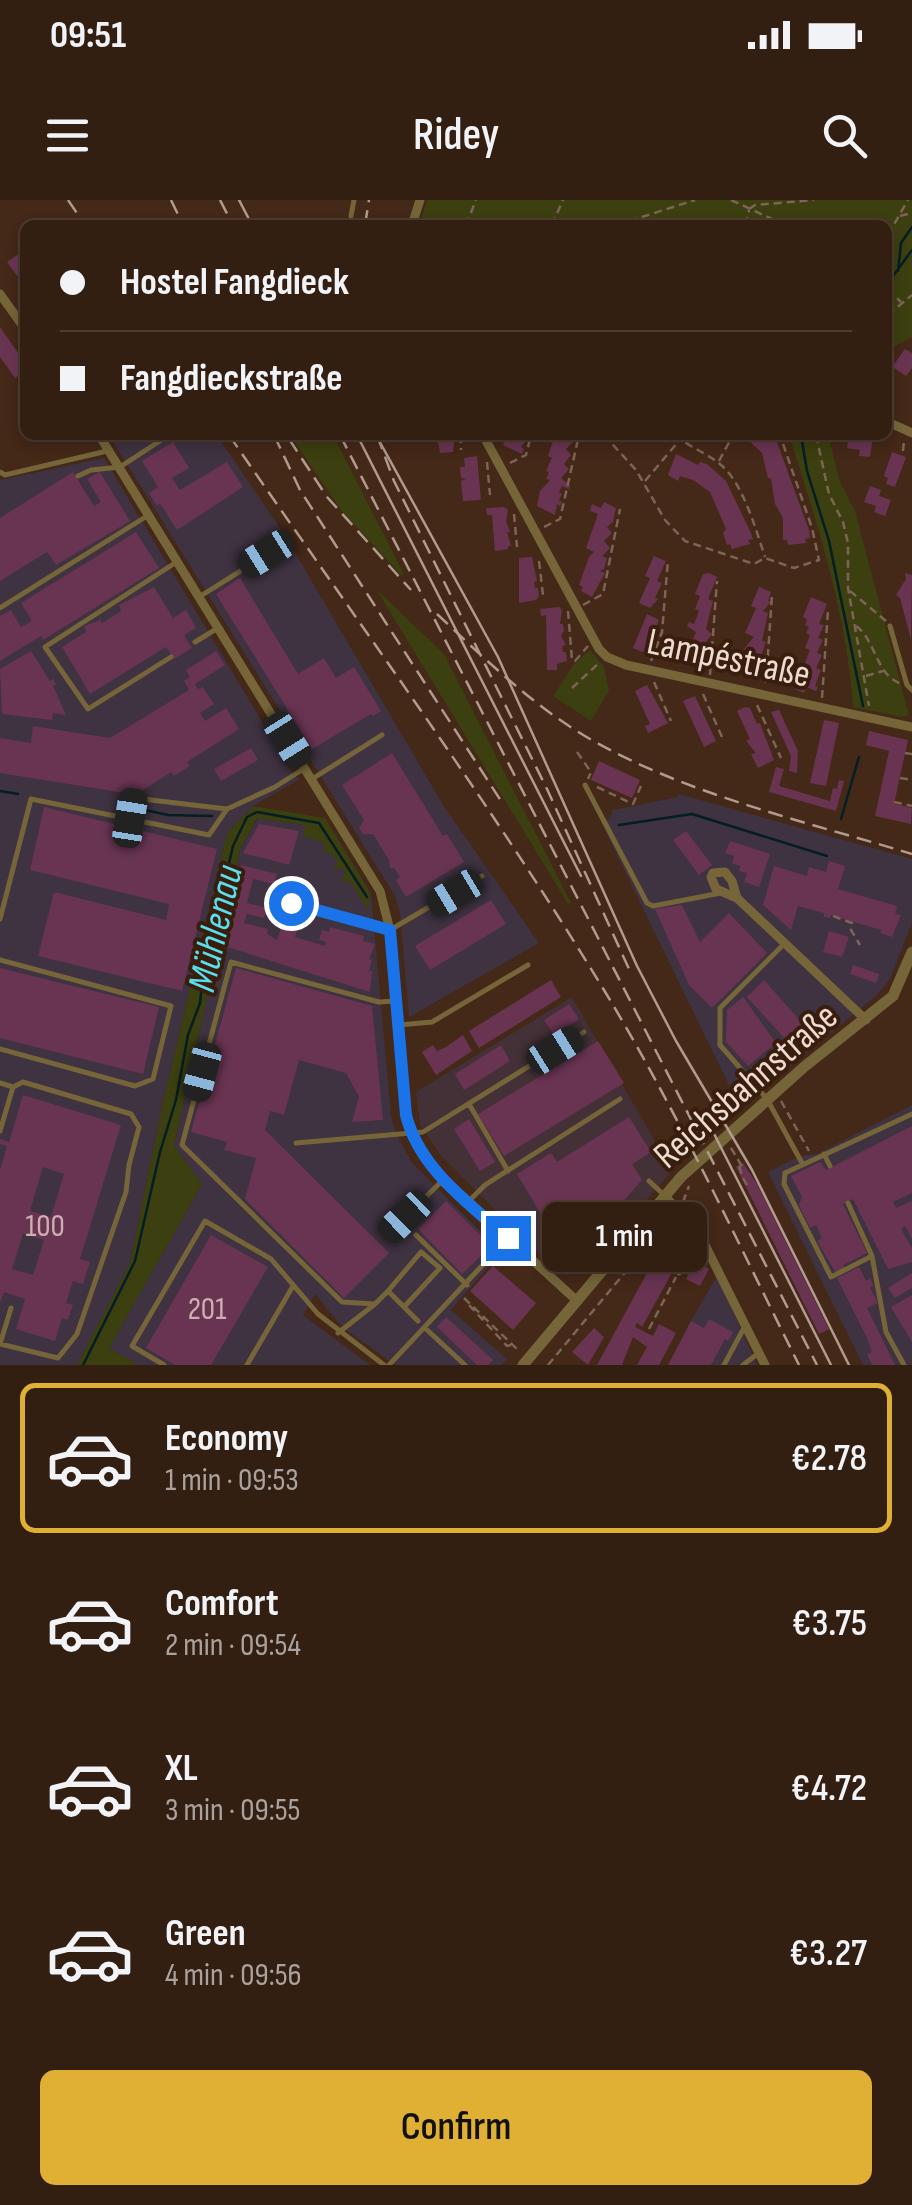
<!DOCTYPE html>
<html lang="en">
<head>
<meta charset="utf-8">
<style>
	:root { --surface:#331e12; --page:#3b271b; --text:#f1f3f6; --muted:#a9a29f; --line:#4e3c32; --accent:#e0b034 }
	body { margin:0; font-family:"Sofia Sans Condensed",sans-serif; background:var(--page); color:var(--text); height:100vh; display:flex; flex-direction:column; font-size:38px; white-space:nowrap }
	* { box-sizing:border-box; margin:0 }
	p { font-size:32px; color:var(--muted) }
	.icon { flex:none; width:55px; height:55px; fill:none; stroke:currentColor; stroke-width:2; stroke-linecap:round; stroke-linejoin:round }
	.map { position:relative; height:1165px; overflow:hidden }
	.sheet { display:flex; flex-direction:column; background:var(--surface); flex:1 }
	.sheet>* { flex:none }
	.guide { position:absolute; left:20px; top:20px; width:872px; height:220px; border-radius:15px; box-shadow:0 5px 15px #0003,0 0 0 2px var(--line); display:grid; align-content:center; height:220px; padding:0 40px; background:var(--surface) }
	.end { position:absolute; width:45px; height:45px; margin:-22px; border:12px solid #1a73e8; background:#fff; box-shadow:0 0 0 5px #fff }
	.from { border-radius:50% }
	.bubble { position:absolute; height:70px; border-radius:15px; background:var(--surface); box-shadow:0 5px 15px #0003,0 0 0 2px var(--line); font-size:32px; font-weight:600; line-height:70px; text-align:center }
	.car { position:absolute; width:30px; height:60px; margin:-30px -15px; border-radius:12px; box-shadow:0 0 8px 2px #0007; background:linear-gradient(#222 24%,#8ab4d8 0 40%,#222 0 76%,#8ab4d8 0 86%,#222 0) }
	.guide b { display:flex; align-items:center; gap:35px; height:95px; font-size:38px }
	.guide b+b { border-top:2px solid var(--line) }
	.guide i { width:25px; height:25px; background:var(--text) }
	ul { padding:18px 0 0; list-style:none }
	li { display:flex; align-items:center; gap:30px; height:150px; margin:0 20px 15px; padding:0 20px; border:5px solid transparent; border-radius:15px }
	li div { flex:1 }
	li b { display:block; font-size:38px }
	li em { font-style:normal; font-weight:600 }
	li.on { border-color:var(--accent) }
	li>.icon { width:90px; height:90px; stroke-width:1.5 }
	.action { display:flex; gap:20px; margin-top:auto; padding:20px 40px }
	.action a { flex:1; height:115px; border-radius:15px; background:var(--accent); color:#111; font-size:40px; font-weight:600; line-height:115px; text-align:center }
	.status { display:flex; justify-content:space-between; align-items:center; height:70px; padding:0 50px; background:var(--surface); direction:ltr }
	.status svg { height:28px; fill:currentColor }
	header { display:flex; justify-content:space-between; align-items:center; height:130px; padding:0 40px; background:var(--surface); font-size:45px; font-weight:600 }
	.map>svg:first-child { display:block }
	.commercial { fill:#443138 }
	.industrial { fill:#3f3241 }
	.green { fill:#3c3f0f }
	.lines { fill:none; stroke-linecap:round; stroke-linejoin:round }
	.stream { stroke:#041f23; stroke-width:2.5 }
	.building { fill:#693452; fill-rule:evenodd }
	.path { stroke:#7d6456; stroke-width:2.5; stroke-dasharray:8 5; stroke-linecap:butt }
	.service { stroke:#756539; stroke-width:5 }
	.minor { stroke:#756539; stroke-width:9 }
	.tertiary { stroke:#756539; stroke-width:11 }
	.tram { stroke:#b19b8e; stroke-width:2.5 }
	.rail { stroke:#b19b8e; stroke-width:2.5; stroke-dasharray:15 8; stroke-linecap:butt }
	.route { stroke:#1a73e8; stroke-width:12 }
	.labels { text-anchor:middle; stroke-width:8; stroke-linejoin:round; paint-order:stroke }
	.number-label { font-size:32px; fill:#ccb0b0 }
	.street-label { font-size:38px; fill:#eddad0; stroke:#391e0e }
	.water-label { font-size:40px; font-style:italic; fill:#5bddec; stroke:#391e0e }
</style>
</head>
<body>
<div class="status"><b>09:51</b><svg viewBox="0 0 49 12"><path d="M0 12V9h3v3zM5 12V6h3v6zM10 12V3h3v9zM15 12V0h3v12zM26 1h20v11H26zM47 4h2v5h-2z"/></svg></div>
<header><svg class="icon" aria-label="menu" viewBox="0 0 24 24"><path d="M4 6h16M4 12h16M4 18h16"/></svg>Ridey<svg class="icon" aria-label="search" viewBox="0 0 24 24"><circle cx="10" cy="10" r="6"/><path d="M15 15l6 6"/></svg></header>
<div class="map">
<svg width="912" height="1165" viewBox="0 0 912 1165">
	<rect width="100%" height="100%" fill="#442818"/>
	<path class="commercial" d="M572 797 672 971 584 1071 559 1073 440 955 420 924 416 892Z"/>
	<path class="industrial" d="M109 235H217L284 334 445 608 539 743 409 817 400 713 395 696Z
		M104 258 294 575 300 579 253 606 227 634 162 906 130 1063 77 1165H0V280Z
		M679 594 912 659V723L890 779 877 795 740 908 601 622 609 619 613 610 678 597Z
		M258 618 332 629 371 694 391 915 396 934 413 964 501 1052 451 1110 507 1159 502 1165H395L343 1128 315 1094 303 1115 370 1165H138L109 1148 202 984 174 946 240 649Z
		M912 905V1165H863L768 972 800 956 817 954Z
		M717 1076 757 1165H668L691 1121Z"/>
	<path class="green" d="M427 0H912V137L888 149V25H419Z
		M290 235H333L404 374 401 375 341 310Z
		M789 235H828L840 282 855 311 909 515 902 517 853 507C847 415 817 323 789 235Z
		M376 389 444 454 571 703 568 704Z
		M590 450 604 467 609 491 591 521 553 496 574 464Z
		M253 606 325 618 371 694 368 710 351 683 340 680 346 675 341 667 334 671 337 661 332 654 323 651 325 643 303 636 305 625 257 618 240 649 174 946 202 984 109 1148 138 1165H77L130 1063 162 906 227 633Z"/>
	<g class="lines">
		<path class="stream" d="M898 71 901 43 912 27
			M888 83 912 50
			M801 235 807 271 829 341 863 506
			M0 591 18 594
			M136 608 168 615 212 616
			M841 619 859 557
			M619 625 692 614 827 656
			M83 1165 135 1061 160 952 176 900 188 835 200 803 203 775 233 646 247 617 257 612 319 623 367 697"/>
	</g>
	<path class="building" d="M25 50V71L17 76 7 62Z
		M0 127 25 163V178L22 173 15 178 0 157Z
		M905 149 912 153V168L906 176 892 167Z
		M437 235H455L453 252 440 253Z
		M508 235 529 236 521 247 524 249 522 254 503 245Z
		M555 235H573L571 239 574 241 566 249 571 255 564 264 569 269 561 278 570 286 569 289 562 286 559 292 562 294 559 300 562 302 560 306 557 304 555 315 537 306 540 291 550 280 546 279 549 272 546 271 552 258 548 256Z
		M749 235H772L777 242 809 330 810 338 805 339 806 343 788 345 787 340H783V318L775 304 771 278H768L762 253 746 238Z
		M849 235 873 237 870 257 859 256 860 250 847 248Z
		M173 242 189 268 172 278 180 290 227 262 243 287 177 330 160 303 157 306 149 293 158 287 142 261Z
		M892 252 906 257 895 287 886 284 888 278 884 276Z
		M676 254 698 265 700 262 707 264 726 281 750 331 753 339 748 340 750 344 732 349 730 344 727 345 723 333 726 329 710 292 693 280 680 276 678 281 668 275Z
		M477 256 481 300 463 301 461 281 466 279 461 278 460 267H465L464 258Z
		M73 272 94 306 101 302 87 279 100 272 130 321 56 365 47 352 0 381V318Z
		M870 286 881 290 879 296 891 300 885 316 874 312 876 306 864 302Z
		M604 302 616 308 613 322 607 327 612 333 604 341 610 348 602 356 607 358 604 369 600 371 605 373 592 397 581 391 583 387 579 385 589 357 594 352 586 348 598 314 590 311 592 304 601 308Z
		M504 307 508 310 506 321 510 332H507L511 346H508V349L495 351 492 315H487L486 308Z
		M136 332 159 368 43 440 41 436 0 461V416L11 410 21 427 32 421 21 403Z
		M654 356 666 361 657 381 662 383 655 398 658 399 650 408 639 403 650 378 645 376Z
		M532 357 537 381 534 382 535 388H538L539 396 536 400 519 403V358Z
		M709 373 717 377 708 399 713 401 706 429 712 434 705 443 710 445 701 466 689 461 697 440 693 439 696 432 687 426 689 422 694 424 699 411 695 409 700 396 695 394 703 374Z
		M905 373 912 375 911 440 900 398 896 395 906 379Z
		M240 378 298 474 324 458 336 478 354 467 381 511 373 516 371 514 312 549 216 394Z
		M154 387 173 418 186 410 196 428 184 435 192 448 174 459 166 447 90 494 62 447 86 432 84 426 100 420 102 423 121 411 119 405Z
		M759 387 771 392 768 401 771 402 763 411 768 413 762 441 766 442 761 456 765 458 757 477 745 472 753 452 744 449 754 437 745 433 756 408 751 406Z
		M811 397 827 404 819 424 824 425 818 438 823 440 817 453 822 455 816 468 821 470 815 486 818 487 816 491 806 487 804 493 795 489 797 483 801 484 809 465 805 463 810 450 805 448 810 435 806 433 809 427 805 425 807 419 803 417Z
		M559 407 562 410 560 424H563L564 431 561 436 566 445 562 446 563 452H566L567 461 557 464V470H547L546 415 541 416 540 409Z
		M647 414 659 420 645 453 633 448Z
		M31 451 50 481 53 479 56 484 53 486 66 515 53 513 52 520 2 514 0 469Z
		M216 451 225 465 195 484 198 489 203 487 214 504 200 513 205 521 226 508 239 529 187 562 190 566 174 576 171 572 143 590 125 593 0 573V538L31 543 33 526 110 538 189 490 184 481 190 477 186 470Z
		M647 485 668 523 648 533 645 526 650 524 635 491Z
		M695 496 716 541 704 547 683 501Z
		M745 507 750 508 757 524 760 523 774 560 758 568 751 554 756 553 746 541 750 539 737 511Z
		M779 510 798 551 797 573 789 571 791 556 771 512Z
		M824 520 839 523 826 586 810 583Z
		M869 531 908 540 894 604 912 608 911 624 875 616 889 551 866 545Z
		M251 548 258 560 221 581 214 569Z
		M392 553 443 636 447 634 464 662 406 697 396 680 400 677 394 668H390L389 660 373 634H363L359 628 364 620 342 585Z
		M599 561 640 580 632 598 591 580Z
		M776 567 784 569 779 586 830 601 833 588 837 589 839 580 844 581 836 611 769 592Z
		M44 607 217 649 182 791 38 756 54 692 166 720 169 704 30 670Z
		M259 624 299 631 289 665 243 653Z
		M686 631 712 665 699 675 673 640Z
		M730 641 770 654 759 687 744 682 747 673 739 671 740 666 732 663 734 656 725 653Z
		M829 661 845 666 838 689 897 706 895 714 901 715 892 737 880 733 881 730 831 715 830 718 824 717V713L798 706 791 730 763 705 774 666 807 676 809 667 826 672Z
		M241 665 277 674 274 684 253 679 247 703 267 708 264 718 247 714 244 723 268 729 267 734 277 740 284 719 299 723 295 737 325 746 326 742 319 740 322 730 329 732 330 727 364 736 363 741 375 744 369 759 372 760 369 771H372L370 792 221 745Z
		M491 700 506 724 430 770 415 746Z
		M682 705 700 742 729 713 767 753 712 808 689 785 655 709Z
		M829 731 849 737 842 757 823 752Z
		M853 765 879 774 876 783 850 774Z
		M0 768 159 807 143 874 0 838Z
		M236 768 372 806 383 920 352 922 359 897 346 873 299 860 284 915 270 911 265 930 389 1053 344 1098 245 999 256 958 224 950 227 942 191 932Z
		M551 780 561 797 479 848 469 831Z
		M764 780 803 824 786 840 747 797Z
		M743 797 776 843 748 866 726 842 727 810Z
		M569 804 579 819 554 835 544 820Z
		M463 835 472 851 436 875 422 852 433 845 437 851 446 847Z
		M598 841 624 883 504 956 478 914Z
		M501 845 510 861 464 890 455 874Z
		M773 857 781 867 764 881 760 877 758 879 753 874Z
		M23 895 121 925 80 1059 90 1062 83 1084 73 1081 66 1103 73 1105 68 1120 62 1118 55 1141 16 1129 25 1099 4 1092 0 1102V970L7 946 0 944V939L9 942ZM43 967 64 974 51 1017 30 1011ZM23 1034 44 1040 33 1075 12 1069Z
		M629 917 651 952 632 964 642 980 604 1023 598 1017 572 1047 550 1029 517 974 551 953 557 962Z
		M469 919 495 962 480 971 454 929Z
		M912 926V993L893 1002 896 1008 912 1001V1039L905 1026 901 1029 912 1048V1062L888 1069 853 999 843 1004 867 1053 843 1065 845 1068 836 1073 817 1041 822 1038 816 1025 810 1028 799 1005 802 997 791 976 820 962 826 970Z
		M743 963 757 984 829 1129 819 1134 736 967Z
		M446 1001 491 1046 462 1074 418 1029Z
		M211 1035 268 1067 211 1165H175L146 1148Z
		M662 1053 678 1062 642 1127 637 1123 635 1127 653 1136 659 1124 676 1133 659 1165H637L647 1147 633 1137 622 1165H597L654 1060Z
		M695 1062 709 1069 700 1086 686 1079Z
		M493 1066 536 1103 513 1130 470 1091Z
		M859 1067 866 1081 871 1078 873 1086 870 1088 878 1103 867 1108 895 1165H872L867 1154 872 1152 867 1138 837 1078Z
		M912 1073V1088L895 1098 888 1088Z
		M912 1095V1142L891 1107Z
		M446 1117 493 1160 488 1165H477L437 1127Z
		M709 1119 733 1132 728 1141 725 1139 711 1165H668L691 1121 704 1128Z
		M594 1128 604 1137 588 1165 572 1152Z"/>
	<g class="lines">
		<path class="path" d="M731 0 785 25
			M749 9 755 5 814 0
			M900 16 912 13
			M466 25 476 0
			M552 25 563 0
			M617 25 695 0
			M746 25 749 10
			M888 35 908 0
			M888 89 901 102
			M888 115 912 95
			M460 235 461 250
			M604 235 636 270 665 320 685 341 754 364 765 358 794 368 819 360 812 328 780 235
			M675 235C689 247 707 253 721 265 743 283 756 330 765 357
			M816 235 829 294 843 322 848 343V388L869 506
			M903 251 904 241
			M719 261 733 235
			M487 262 490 295
			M510 263 526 255 531 235
			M645 281 684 235
			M514 314 517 347
			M544 327 560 319 579 235
			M539 361 543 395
			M850 391 886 421
			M583 405 603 394 620 309
			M568 411 572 460 575 461 588 446
			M856 426C876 440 875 474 901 484
			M651 461 662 432 668 360
			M710 475 717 381
			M866 476 883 471
			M654 482 671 521
			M766 483 772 395
			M572 488 600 462
			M703 494 722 537
			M822 498 828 410
			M757 505 781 558
			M577 552 591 572 588 579
			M905 553 912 554
			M900 578 912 580
			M597 587 633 604 641 586
			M894 602 912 606
			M833 716 852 723 851 730 860 745
			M781 901 809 951
			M731 948 743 968
			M739 966 742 975
			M743 978 749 989
			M683 1002 689 986
			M464 1098 519 1151
			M469 1105 507 1146 511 1145
			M649 1129 676 1077
			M548 1165 672 1016"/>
		<path class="service" d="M351 16 354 0
			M0 272 5 275 107 251
			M78 276 91 270 120 267 169 235
			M199 397 266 355
			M0 408 147 316
			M890 426 907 485 912 490
			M195 442 218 428
			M171 457 88 509 45 447 175 363
			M312 579 382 535
			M585 585 647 703 653 706 721 693
			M131 618 134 598 227 609
			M0 719 31 599 209 635 227 609 275 587 305 568
			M390 730 482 676
			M784 744 720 808V845L767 899 802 963
			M0 760 171 806 153 879 135 886 0 849
			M396 801 379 802 231 762 182 945 342 1102 375 1104 388 1091 418 1121
			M399 825 432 822 528 765
			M0 883 13 887
			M469 904 508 971
			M0 931 13 887 23 882 131 914 139 927 129 965 126 992 77 1134 58 1158 0 1144
			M296 943 423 932 584 832
			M824 954 830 966
			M649 981 664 995
			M469 1001 485 985 620 899
			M848 1003 872 1056 886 1132 904 1165
			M388 1034 444 979
			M416 1035 467 1085
			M598 1037 614 1052
			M872 1056 831 1077 784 984 785 973 912 914
			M679 1073 694 1045 702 1039
			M388 1091 421 1052 440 1068 404 1107
			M425 1128 465 1165
			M338 1133 375 1104
			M0 1144 11 1108
			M164 1165 132 1146 205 1021 271 1059 318 1114 384 1165
			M247 1165 293 1086
			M389 1165 507 1039
			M724 1165 745 1126
			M743 1165 760 1152"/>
		<path class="minor" d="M412 25 420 0
			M0 94 25 129
			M888 222 912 233
			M99 235 380 691 390 730 405 915 411 934 428 962 444 979 576 1100
			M483 235 599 449 607 457 626 465 912 527
			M737 698 732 681 725 672 713 673 711 677 716 689 737 698 866 820
			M291 703 390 730
			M664 995 699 1033 765 1165"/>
		<path class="tertiary" d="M523 1165 681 977 804 867 893 796 912 752"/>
		<path class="tram" d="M239 0 252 25
			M357 235 581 676
			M376 235 498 457 637 766 676 841 752 970 849 1165
			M703 912 831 1165"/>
		<path class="rail" d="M68 0 85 25
			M171 0 183 25
			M220 0 233 25
			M365 25 369 0
			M229 235C357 421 490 602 607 795 678 913 737 1041 799 1165
			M274 235 300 290 503 604
			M340 235 817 1165
			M377 235 394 281 547 589 629 769
			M289 239 327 297 411 390
			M437 414C486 460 537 510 597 543 693 596 807 622 912 654"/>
	</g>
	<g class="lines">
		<path class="route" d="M291 703 390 730 406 915C419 968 468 1003 508 1038"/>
	</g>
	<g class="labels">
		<g class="number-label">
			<text x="45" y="1036">100</text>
			<text x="207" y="1119">201</text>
		</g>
		<g class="street-label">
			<text transform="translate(729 457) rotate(12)" y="13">Lampéstraße</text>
			<text transform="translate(745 885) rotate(-41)" y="13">Reichsbahnstraße</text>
		</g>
		<g class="water-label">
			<text transform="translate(214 728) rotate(-77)" y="14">Mühlenau</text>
		</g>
	</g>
</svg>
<i class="end from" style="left:291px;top:703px"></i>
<i class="end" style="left:508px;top:1038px"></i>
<div class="bubble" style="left:542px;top:1002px;width:165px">1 min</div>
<i class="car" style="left:266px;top:354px;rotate:238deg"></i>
<i class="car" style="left:288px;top:540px;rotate:148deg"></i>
<i class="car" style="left:130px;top:618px;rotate:9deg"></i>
<i class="car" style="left:455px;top:693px;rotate:239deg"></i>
<i class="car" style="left:555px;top:850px;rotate:58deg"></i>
<i class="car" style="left:202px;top:872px;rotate:195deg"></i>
<i class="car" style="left:405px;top:1017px;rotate:226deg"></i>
<div class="guide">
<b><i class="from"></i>Hostel Fangdieck</b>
<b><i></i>Fangdieckstraße</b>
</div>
</div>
<section class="sheet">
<ul>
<li class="on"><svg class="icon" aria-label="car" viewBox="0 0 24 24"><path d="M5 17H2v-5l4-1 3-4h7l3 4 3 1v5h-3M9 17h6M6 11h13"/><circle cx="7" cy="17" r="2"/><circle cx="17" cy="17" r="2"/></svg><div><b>Economy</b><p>1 min · 09:53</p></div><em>€2.78</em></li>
<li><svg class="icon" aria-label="car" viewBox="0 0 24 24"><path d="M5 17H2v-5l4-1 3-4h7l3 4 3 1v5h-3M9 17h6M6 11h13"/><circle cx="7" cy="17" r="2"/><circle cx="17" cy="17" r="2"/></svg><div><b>Comfort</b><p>2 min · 09:54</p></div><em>€3.75</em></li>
<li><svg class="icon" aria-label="car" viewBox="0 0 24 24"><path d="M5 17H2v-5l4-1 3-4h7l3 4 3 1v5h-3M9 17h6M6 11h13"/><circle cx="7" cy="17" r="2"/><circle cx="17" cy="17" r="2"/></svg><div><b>XL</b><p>3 min · 09:55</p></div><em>€4.72</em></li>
<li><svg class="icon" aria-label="car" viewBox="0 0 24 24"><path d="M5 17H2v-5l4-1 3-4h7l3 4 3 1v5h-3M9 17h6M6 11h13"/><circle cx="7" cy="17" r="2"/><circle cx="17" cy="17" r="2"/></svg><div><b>Green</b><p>4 min · 09:56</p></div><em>€3.27</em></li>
</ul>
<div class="action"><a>Confirm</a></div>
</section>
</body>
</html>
